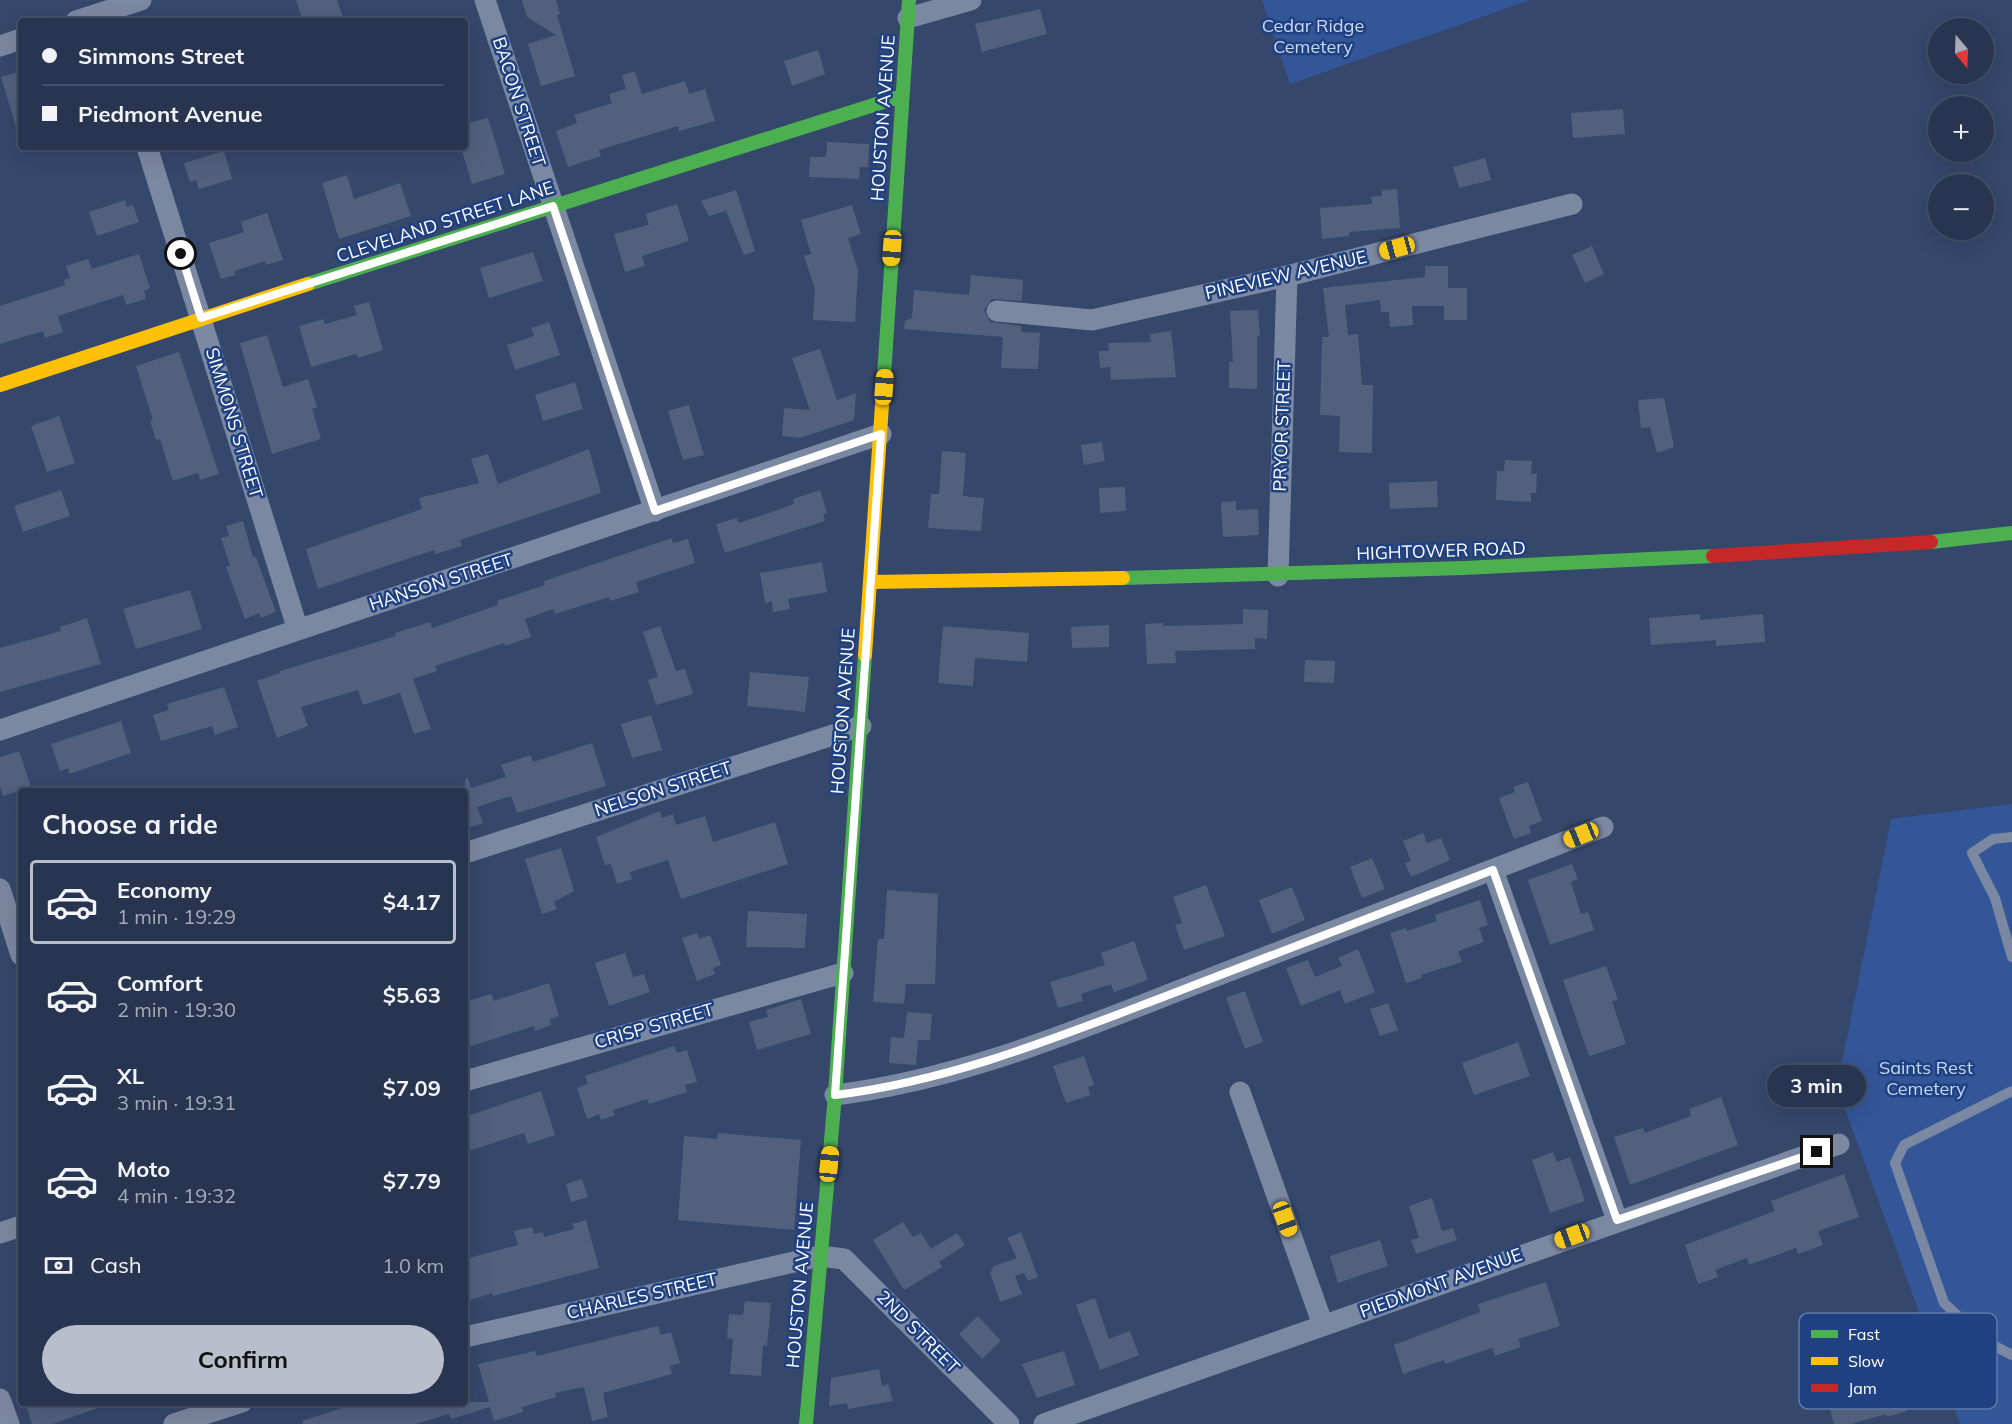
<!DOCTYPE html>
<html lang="en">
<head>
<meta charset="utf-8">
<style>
	:root { --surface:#283550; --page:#34405a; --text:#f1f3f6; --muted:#a5abb7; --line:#445067; --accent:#b8bfcb }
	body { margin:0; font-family:Mulish,sans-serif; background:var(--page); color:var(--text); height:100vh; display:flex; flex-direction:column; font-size:22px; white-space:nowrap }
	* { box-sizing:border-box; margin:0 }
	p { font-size:20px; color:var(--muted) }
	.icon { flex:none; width:33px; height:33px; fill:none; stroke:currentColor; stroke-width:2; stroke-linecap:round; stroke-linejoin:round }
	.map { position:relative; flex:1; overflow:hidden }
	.panel { position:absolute; left:18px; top:788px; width:450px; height:618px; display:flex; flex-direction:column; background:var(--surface); border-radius:6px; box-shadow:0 6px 24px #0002,0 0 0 2px var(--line) }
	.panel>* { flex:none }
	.banner { position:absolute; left:18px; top:18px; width:450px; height:132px; border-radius:6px; box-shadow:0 6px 24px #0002,0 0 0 2px var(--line); display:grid; align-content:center; height:132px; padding:0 24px; background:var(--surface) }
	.needle { width:39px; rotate:161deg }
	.buttons { position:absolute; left:1928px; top:18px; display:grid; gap:12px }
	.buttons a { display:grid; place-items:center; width:66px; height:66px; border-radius:50%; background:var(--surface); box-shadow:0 6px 24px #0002,0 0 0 2px var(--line); font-size:30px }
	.end { position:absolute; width:27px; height:27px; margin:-14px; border:8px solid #fff; background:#111; box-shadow:0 0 0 3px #111 }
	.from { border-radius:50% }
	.bubble { position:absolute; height:42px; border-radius:21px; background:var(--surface); box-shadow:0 6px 24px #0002,0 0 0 2px var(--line); font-size:20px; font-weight:700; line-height:42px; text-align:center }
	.car { position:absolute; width:18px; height:36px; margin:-18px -9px; border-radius:8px; box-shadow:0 0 4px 2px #0007; background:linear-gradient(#f5c518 24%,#345 0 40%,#f5c518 0 76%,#345 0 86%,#f5c518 0) }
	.banner b { display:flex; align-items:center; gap:21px; height:57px; font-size:22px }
	.banner b+b { border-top:2px solid var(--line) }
	.banner i { width:15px; height:15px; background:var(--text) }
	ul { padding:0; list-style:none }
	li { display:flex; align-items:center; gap:18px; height:84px; margin:0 12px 9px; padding:0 12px; border:3px solid transparent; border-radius:6px }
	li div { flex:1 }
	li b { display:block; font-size:22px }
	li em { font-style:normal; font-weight:700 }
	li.current { border-color:var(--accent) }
	li>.icon { width:54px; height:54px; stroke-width:1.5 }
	h2 { padding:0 24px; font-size:27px; line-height:72px }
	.pay { display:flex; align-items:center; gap:15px; height:66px; padding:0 24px; font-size:22px }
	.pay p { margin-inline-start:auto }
	.action { display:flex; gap:12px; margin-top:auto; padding:12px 24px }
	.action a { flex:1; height:69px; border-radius:36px; background:var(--accent); color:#111; font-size:24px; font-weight:700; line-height:69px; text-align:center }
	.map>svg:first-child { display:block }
	.green { fill:#335699 }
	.building { fill:#51607d }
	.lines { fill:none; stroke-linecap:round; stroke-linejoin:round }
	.lane { stroke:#7b88a1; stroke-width:10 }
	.street { stroke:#7b88a1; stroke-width:21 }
	.fast { stroke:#4caf50; stroke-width:14 }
	.slow { stroke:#ffc107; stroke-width:14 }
	.jam { stroke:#c62828; stroke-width:14 }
	.route { stroke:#fff; stroke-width:8 }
	.labels { text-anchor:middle; stroke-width:5; stroke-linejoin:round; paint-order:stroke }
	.park-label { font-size:18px; fill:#c9d9f6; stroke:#1f4081 }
	.street-label { font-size:18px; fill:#fff; stroke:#1f4081 }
	.key { fill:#1f4081; stroke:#6279a7; stroke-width:1.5 }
	.key-label { font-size:16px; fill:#fff }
</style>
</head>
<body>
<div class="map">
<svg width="2012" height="1424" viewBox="0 0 2012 1424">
	<rect width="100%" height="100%" fill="#35476b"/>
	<path class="green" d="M1262 0H1530L1290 84Z
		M2012 804V1424H1960L1837 1087 1891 819Z"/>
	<path class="building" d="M296 0H337L344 21H303Z
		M522 0H556L560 14 557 15 575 76 541 86 528 44 556 35 527 17Z
		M1040 9 1047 34 982 52 975 24Z
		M818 50 825 74 792 86 784 61Z
		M21 71V129L17 130 1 77Z
		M635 71 642 94 685 81 689 94 705 89 715 121 679 131 678 126 599 150 601 156 568 167 556 131 577 123 574 115 612 103 609 94 626 89 622 75Z
		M1623 109 1625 134 1573 138 1571 113Z
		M488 118 505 174 472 184 461 147H465V124Z
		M827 142 869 144 868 167H860L859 179 809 177 810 157H826Z
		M224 151 232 179 199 189 196 180 190 182 184 163Z
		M1485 158 1491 180 1459 188 1453 167Z
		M347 175 354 199 400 183 411 216 339 239 322 183Z
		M1397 189 1400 228 1349 232V236L1322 239 1320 208 1372 204 1371 197 1382 196V190Z
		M736 190 755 251 744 255 726 211 709 216 701 201Z
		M125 200 127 207 133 205 139 222 97 236 89 212Z
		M677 204 689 241 642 256 645 266 625 272 614 234 649 225 646 214Z
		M852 205 861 234 848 238 858 271 855 322 813 320 815 289 804 256 811 254 801 220Z
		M267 213 283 260 266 265 265 261 234 271 235 275 221 279 209 243 244 232 241 222Z
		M1592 246 1604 274 1585 283 1572 255Z
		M533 252 543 281 489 298 480 268Z
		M139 254 150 288 144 291 146 299 126 305 123 295 58 316 63 332 45 338 43 331 0 344V306L65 285 64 280 70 278 66 266 88 259 92 269Z
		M1425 266H1448V288H1467V320H1444V306H1412L1413 325 1390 327 1389 312H1381L1380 300 1345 305 1348 335 1358 334 1362 385H1373L1372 453 1339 452 1340 416 1320 415 1322 337H1329L1323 288 1425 277Z
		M971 275 1023 280 1022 301 992 299 984 310 990 322 1021 326V332L1040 333 1038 369 1001 368 1003 337 904 329 905 321 912 318 914 290 969 295Z
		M369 302 383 350 358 358 356 354 311 367 299 326 323 319 325 324 357 315 354 306Z
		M1258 310 1260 336H1257V389L1229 388V362H1233L1230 311Z
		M549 322 560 355 515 370 507 345 534 336 531 328Z
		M1171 331 1176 377 1111 380 1110 367 1100 368 1099 351H1109L1108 343 1151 342 1150 334Z
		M267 335 283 387 308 379 317 407 312 409 321 439 272 454 240 343Z
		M820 349 837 400 856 393 854 420 800 438 782 436 784 408 810 410 792 358Z
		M179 352 219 474 200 480 198 473 173 481 160 439 156 440 150 421 153 420 136 366Z
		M575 382 583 409 543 421 535 395Z
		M1664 398 1674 447 1657 453 1650 427 1641 428 1638 400Z
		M689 405 704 455 683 460 668 411Z
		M59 416 75 463 47 472 31 426Z
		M1102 442 1105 461 1084 465 1081 445Z
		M589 449 601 493 460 540 462 546 435 554 434 550 318 589 306 549 422 509 419 498 479 483 471 459 488 454 498 484Z
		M942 451 966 453 963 496 984 498 981 531 928 528 931 494H939Z
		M1505 460 1532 461 1531 474H1537L1536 493H1531V502L1496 500 1497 471H1504Z
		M1437 481 1438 507 1390 509 1389 483Z
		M1125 487 1126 511 1100 513 1099 488Z
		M61 490 70 516 23 532 14 506Z
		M820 490 827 513 823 514 825 521 725 553 716 524 737 518 739 523 780 509 794 504 793 499Z
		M1236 501V510L1258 509 1259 535 1223 537 1221 502Z
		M243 521 253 557H256L276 612 261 618 259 613 245 619 226 567 230 566 221 538 229 536 226 526Z
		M672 538 673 543 688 539 695 563 636 582 639 592 610 601 609 597 555 614 553 609 525 619 531 637 505 646 504 643 435 666 437 671 413 679 431 729 414 734 400 693 363 705 358 690 301 707 308 726 277 738 257 681 280 673V671L396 636 395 633 430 622 432 628 498 605 497 601 545 585 544 581Z
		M822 562 827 592 788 599 790 609 773 612 772 601 765 603 760 573Z
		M190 590 202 629 136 649 123 609Z
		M1243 609 1268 610 1267 639 1255 638V649L1175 651 1176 663 1147 664 1145 624 1163 623V626L1243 624Z
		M1700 614V620L1763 614 1765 642 1716 646V640L1651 645 1649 618Z
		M87 618 101 664 0 692V648L61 631 60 627Z
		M1109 625V647L1072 648 1071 627Z
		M660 626 676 671 685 669 693 694 656 705 648 680 658 677 643 632Z
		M943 626 1029 633 1027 662 975 658 973 686 938 683Z
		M1305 660 1335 661 1334 683 1304 682Z
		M750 672 809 677 805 712 747 706Z
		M224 687 238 727 215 735 212 726 161 741 153 715 169 710 167 704Z
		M651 715 662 750 632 758 621 724Z
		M121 721 131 753 69 774 68 768 60 771 51 744Z
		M592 743 606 786 517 813 511 796 477 807 483 823 465 829V779L468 778 471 788 506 777 501 765 531 755 533 762Z
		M19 751 31 787 3 796 0 786V757Z
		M1528 782 1542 821 1529 826 1531 833 1514 839 1499 798 1515 792 1513 787Z
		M660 811 662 818 673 814 676 825 705 816 713 842 775 822 788 864 681 899 668 860 630 872 632 879 617 884 611 864 605 865 596 837Z
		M1423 833 1427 843 1441 838 1450 860 1411 877 1405 863 1411 861 1403 841Z
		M561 848 574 891 554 902 557 909 542 914 525 859Z
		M1372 858 1385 889 1362 898 1350 867Z
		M1572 864 1578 879 1571 882 1581 914 1588 912 1594 930 1550 945 1528 880Z
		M1206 885 1225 936 1184 950 1175 925 1182 923 1173 897Z
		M1292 887 1305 920 1272 934 1259 900Z
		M887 890 938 894 935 984H906L904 1004 873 1002 878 939H884Z
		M1480 900 1488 925 1479 928 1484 942 1458 951 1462 962 1421 975 1422 978 1406 983 1390 933 1406 928 1407 931 1437 921 1435 915Z
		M748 911 807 914 805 948 746 947Z
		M697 933 699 939 710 935 721 965 713 968 715 974 697 981 682 938Z
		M1134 941 1148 980 1114 992 1111 984 1081 994 1083 1001 1058 1008 1050 982 1105 965 1101 953Z
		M1358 949 1375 992 1345 1004 1340 990 1301 1006 1286 968 1308 960 1315 977 1342 966 1338 958Z
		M625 953 633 977 644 974 650 992 609 1006 595 963Z
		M1606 966 1618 1000 1612 1001 1626 1044 1589 1056 1563 980Z
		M549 983 559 1016 550 1019 551 1025 535 1031 534 1026 465 1048V1002L491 994 494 1001Z
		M1245 991 1263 1042 1245 1049 1226 998Z
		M801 999 811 1034 757 1050 749 1022 768 1017 766 1010Z
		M1388 1003 1398 1030 1380 1036 1370 1009Z
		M907 1012 932 1014 930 1040H918L916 1065 889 1063 891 1037 904 1038Z
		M1518 1042 1530 1076 1474 1095 1462 1063Z
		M674 1046 677 1053 687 1050 697 1082 685 1085 687 1092 649 1104 647 1099 613 1110 615 1115 601 1120 599 1114 587 1119 577 1088 588 1084 585 1076Z
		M1084 1056 1094 1085 1088 1087 1090 1095 1066 1103 1053 1066Z
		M541 1091 555 1135 528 1144 524 1133 465 1152V1117Z
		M1721 1097 1738 1145 1630 1185 1614 1137 1643 1128 1645 1133 1691 1116 1689 1109Z
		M718 1133 801 1140 794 1230 678 1220 684 1136 717 1139Z
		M1553 1152 1557 1162 1570 1157 1585 1201 1550 1213 1532 1160Z
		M1844 1174 1859 1217 1818 1231 1823 1245 1798 1254 1796 1248 1749 1265 1747 1258 1715 1270 1718 1277 1698 1284 1685 1245 1775 1211 1771 1201Z
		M582 1179 588 1197 571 1202 566 1184Z
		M1432 1198 1442 1231 1453 1228 1457 1240 1416 1254 1411 1240 1419 1238 1409 1206Z
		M586 1220 599 1268 493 1296 492 1293 465 1302V1259L518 1245 514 1231 532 1227 534 1234 543 1232 544 1237 574 1229 572 1224Z
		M903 1222 913 1237 921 1233 931 1249 957 1233 965 1245 939 1262 942 1267 904 1290 873 1240Z
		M1021 1232 1038 1277 1028 1281 1024 1273 1015 1276 1022 1294 1000 1302 990 1273 994 1266 1017 1258 1007 1238Z
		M1380 1240 1388 1266 1338 1283 1330 1256Z
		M1546 1282 1560 1326 1518 1339 1521 1347 1495 1356 1492 1348 1445 1364 1444 1360 1403 1374 1394 1345 1480 1312 1478 1304Z
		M1095 1298 1109 1339 1130 1331 1139 1355 1100 1370 1076 1305Z
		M745 1301 771 1303 767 1346 763 1345 761 1376 730 1374 733 1339 727 1338 729 1314 743 1315Z
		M978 1316 1001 1341 982 1359 959 1334Z
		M658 1326 661 1335 671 1332 680 1363 670 1366 672 1374 603 1393 608 1417 592 1421 584 1387 555 1393 556 1397 522 1407 523 1412 494 1421 490 1407 451 1419 449 1414 416 1424H303L302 1421 360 1402H489L478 1364 535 1351 537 1356Z
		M1064 1351 1075 1385 1037 1398 1022 1364Z
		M879 1369 882 1386 888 1384 893 1401 848 1409 847 1403 829 1406 831 1378Z
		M1903 1369 1912 1400 1904 1403 1907 1411 1887 1417 1886 1414 1851 1424H1834L1826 1395Z
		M25 1402H102L103 1406 53 1424H32Z"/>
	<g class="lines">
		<path class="lane" d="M2012 837 1993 839 1972 853 1995 898 2012 957
			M2012 1091 1904 1145 1895 1163 1944 1303 1985 1341 2012 1355"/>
		<path class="street" d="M485 0 655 511
			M908 18 971 0
			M76 21 141 0
			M0 46 21 39
			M147 147 298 630
			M997 311 1092 320 1287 276 1572 204
			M1278 576 1287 276
			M0 730 881 434
			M465 853 861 726
			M1493 870 1617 1220
			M0 889 21 955
			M465 1081 843 973
			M1240 1092 1323 1325
			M835 1095C960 1080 1077 1030 1193 985 1330 932 1467 880 1603 827
			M0 1233 21 1226
			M465 1337 820 1256 844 1259 1009 1424
			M0 1399 9 1424
			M174 1424 242 1402
			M1044 1424 1839 1144"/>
		<path class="fast" d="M308 284 902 96
			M883 390 909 0
			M1931 542 2012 533
			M1123 578 1464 568 1713 556
			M806 1424 835 1095 865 655"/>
		<path class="slow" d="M0 385 308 284
			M870 582 1123 578
			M865 655 883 390"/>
		<path class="jam" d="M1713 556 1931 542"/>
	</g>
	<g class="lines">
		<path class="route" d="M181 254 201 318 553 206 655 511 881 434 835 1095C950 1081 1058 1037 1166 996 1275 954 1384 912 1493 870L1617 1220 1817 1152"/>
	</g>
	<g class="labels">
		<g class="park-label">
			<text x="1313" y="32">Cedar Ridge<tspan x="1313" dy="21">Cemetery</tspan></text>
			<text x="1926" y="1074">Saints Rest<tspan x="1926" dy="21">Cemetery</tspan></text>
		</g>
		<g class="street-label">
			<text transform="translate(519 102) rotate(72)" y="6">BACON STREET</text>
			<text transform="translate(883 118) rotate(-86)" y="6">HOUSTON AVENUE</text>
			<text transform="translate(445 222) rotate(-18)" y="6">CLEVELAND STREET LANE</text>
			<text transform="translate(1286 275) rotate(-13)" y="6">PINEVIEW AVENUE</text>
			<text transform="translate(234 423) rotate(73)" y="6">SIMMONS STREET</text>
			<text transform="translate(1282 426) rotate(-88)" y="6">PRYOR STREET</text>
			<text transform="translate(1441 551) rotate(-2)" y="6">HIGHTOWER ROAD</text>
			<text transform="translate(441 582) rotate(-18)" y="6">HANSON STREET</text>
			<text transform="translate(843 711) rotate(-86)" y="6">HOUSTON AVENUE</text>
			<text transform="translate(663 789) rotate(-18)" y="6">NELSON STREET</text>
			<text transform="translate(654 1026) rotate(-16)" y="6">CRISP STREET</text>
			<text transform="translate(1441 1283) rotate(-20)" y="6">PIEDMONT AVENUE</text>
			<text transform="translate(800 1285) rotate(-85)" y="6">HOUSTON AVENUE</text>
			<text transform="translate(642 1296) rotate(-13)" y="6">CHARLES STREET</text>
			<text transform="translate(918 1332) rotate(45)" y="6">2ND STREET</text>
		</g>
	</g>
	<rect x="1799" y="1313" width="198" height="96" rx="9" class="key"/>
	<rect x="1811" y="1330" width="27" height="8" fill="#4caf50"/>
	<rect x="1811" y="1357" width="27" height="8" fill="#ffc107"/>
	<rect x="1811" y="1384" width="27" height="8" fill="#c62828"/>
	<g class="key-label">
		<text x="1848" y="1340">Fast</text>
		<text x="1848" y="1367">Slow</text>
		<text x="1848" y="1394">Jam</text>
	</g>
</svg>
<div class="buttons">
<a><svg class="needle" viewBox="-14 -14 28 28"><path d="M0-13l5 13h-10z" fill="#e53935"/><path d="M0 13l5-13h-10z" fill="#a5abb7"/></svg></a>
<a>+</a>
<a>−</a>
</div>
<i class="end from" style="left:181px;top:254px"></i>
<i class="end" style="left:1817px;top:1152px"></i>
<div class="bubble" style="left:1767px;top:1065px;width:99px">3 min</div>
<i class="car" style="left:892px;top:248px;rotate:184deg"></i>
<i class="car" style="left:1397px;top:248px;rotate:255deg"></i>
<i class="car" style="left:884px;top:387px;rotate:4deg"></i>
<i class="car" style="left:1581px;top:835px;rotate:248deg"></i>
<i class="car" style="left:829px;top:1164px;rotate:6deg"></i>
<i class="car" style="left:1285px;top:1219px;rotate:160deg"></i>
<i class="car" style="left:1572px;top:1236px;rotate:250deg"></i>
<div class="banner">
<b><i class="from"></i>Simmons Street</b>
<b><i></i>Piedmont Avenue</b>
</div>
<section class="panel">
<h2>Choose a ride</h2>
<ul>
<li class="current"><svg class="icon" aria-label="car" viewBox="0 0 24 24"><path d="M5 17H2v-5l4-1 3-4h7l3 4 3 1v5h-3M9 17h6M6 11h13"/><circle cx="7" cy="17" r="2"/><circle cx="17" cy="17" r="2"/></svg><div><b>Economy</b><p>1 min · 19:29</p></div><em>$4.17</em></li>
<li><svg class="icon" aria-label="car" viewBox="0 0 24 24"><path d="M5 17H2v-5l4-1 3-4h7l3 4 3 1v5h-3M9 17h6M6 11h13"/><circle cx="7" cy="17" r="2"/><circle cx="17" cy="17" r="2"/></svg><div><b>Comfort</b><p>2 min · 19:30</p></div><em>$5.63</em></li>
<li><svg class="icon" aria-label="car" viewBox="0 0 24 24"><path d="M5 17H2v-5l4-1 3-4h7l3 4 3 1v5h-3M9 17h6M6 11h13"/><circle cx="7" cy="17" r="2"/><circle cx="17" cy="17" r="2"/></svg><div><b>XL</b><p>3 min · 19:31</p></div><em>$7.09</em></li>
<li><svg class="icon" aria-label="car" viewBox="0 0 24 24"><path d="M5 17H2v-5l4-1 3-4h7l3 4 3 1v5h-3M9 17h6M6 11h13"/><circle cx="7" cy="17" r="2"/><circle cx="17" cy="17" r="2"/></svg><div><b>Moto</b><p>4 min · 19:32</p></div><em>$7.79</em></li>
</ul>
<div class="pay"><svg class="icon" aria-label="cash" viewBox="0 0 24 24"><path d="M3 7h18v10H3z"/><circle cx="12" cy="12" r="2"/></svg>Cash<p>1.0 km</p></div>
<div class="action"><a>Confirm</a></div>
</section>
</div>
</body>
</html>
